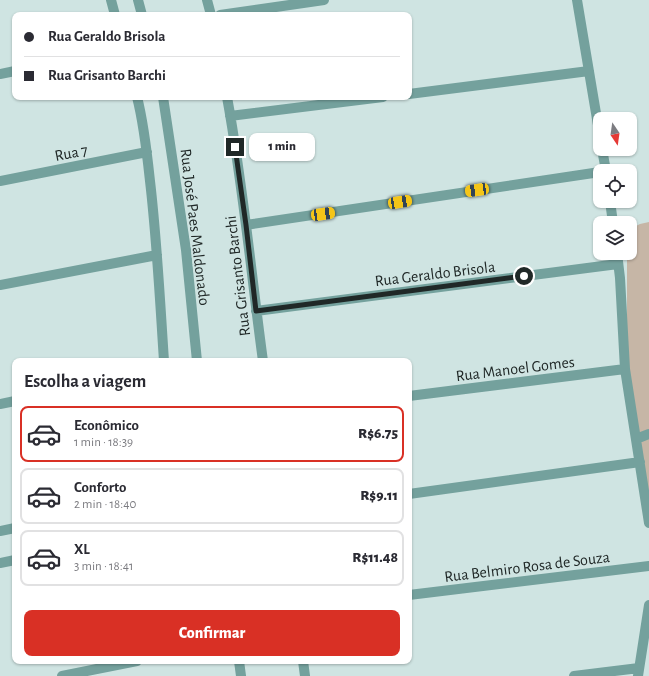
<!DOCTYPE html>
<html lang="pt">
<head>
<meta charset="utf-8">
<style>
	:root { --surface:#fff; --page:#f7f7f7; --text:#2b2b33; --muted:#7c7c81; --line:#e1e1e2; --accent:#d93025 }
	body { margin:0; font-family:"Alegreya Sans",sans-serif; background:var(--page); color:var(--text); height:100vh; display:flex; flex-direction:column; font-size:15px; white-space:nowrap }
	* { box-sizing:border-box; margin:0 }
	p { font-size:13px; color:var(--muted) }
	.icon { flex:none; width:22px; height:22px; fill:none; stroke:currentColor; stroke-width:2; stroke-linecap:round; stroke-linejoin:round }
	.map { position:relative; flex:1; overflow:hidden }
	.side { position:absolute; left:12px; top:358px; width:400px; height:306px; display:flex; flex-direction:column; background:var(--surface); border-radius:8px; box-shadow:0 1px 3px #0004 }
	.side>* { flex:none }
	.guide { position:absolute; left:12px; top:12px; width:400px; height:88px; border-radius:8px; box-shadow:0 1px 3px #0004; display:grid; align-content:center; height:88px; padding:0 12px; background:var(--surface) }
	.needle { width:26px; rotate:167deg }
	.fabs { position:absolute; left:593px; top:112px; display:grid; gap:8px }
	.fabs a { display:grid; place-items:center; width:44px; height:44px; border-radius:8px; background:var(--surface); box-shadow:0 1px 3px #0004; font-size:20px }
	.end { position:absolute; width:18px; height:18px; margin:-9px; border:5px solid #202827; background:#fff; box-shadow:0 0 0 2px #fff }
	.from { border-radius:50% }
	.bubble { position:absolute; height:28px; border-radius:8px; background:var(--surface); box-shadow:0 1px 3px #0004; font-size:13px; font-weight:800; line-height:28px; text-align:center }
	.car { position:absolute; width:12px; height:24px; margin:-12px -6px; border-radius:5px; box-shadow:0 0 3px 1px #0007; background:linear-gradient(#f5c518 24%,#345 0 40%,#f5c518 0 76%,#345 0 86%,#f5c518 0) }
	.guide b { display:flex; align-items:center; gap:14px; height:38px; font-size:15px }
	.guide b+b { border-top:1px solid var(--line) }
	.guide i { width:10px; height:10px; background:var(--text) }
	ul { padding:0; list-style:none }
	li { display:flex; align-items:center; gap:12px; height:56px; margin:0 8px 6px; padding:0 4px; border:2px solid var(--line); border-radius:8px }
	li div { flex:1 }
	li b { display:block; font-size:15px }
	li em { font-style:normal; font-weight:800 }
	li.current { border-color:var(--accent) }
	li>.icon { width:36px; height:36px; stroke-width:1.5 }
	h2 { padding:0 12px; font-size:18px; line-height:48px }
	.cta { display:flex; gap:8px; margin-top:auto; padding:8px 12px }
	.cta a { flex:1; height:46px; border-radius:8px; background:var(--accent); color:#fff; font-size:16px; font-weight:800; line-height:46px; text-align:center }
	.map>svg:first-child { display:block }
	.green { fill:#c6b6a6 }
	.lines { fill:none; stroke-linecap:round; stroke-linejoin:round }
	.minor { stroke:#74a19d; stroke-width:10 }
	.route { stroke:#202827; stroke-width:5 }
	.labels { text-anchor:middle; stroke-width:3.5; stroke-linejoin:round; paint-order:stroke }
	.street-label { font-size:16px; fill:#202827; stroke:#cfe4e2 }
</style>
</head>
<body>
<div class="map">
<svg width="649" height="676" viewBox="0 0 649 676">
	<rect width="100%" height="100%" fill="#cfe4e2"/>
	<path class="green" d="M649 222V498L627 368V253H630V229L640 224Z"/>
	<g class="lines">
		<path class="minor" d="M111 0 115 15
			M138 0 142 15
			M207 0 211 15
			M577 0 600 137
			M220 15 324 0
			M0 74 15 71
			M409 94 589 71
			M137 97C144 124 147 153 150 181 157 241 160 301 164 361
			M163 97 186 250 197 361
			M227 97C243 184 251 273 263 361
			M230 116 383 97
			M602 149 606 171
			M0 181 147 152
			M610 201 613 223
			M246 225 600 172
			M617 253 620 278 625 369 649 523
			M0 285 157 255
			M256 311 618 264
			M409 396 625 369
			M0 404 15 401
			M636 439 649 434
			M409 494 640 462
			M0 531 15 528
			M0 563 15 560
			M409 595 649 566
			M239 661 241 676
			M303 661 305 676
			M62 676 137 661
			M574 676 639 668
			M638 676 649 605"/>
	</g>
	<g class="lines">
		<path class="route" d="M235 147 246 225 256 311 524 276"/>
	</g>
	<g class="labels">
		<g class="street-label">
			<text transform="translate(71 152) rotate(-11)" y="6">Rua 7</text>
			<text transform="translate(196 227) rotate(83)" y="6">Rua José Paes Maldonado</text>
			<text transform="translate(435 273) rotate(-7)" y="6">Rua Geraldo Brisola</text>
			<text transform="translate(237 276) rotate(-97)" y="6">Rua Grisanto Barchi</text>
			<text transform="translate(515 368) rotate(-7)" y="6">Rua Manoel Gomes</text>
			<text transform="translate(527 566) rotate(-7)" y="6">Rua Belmiro Rosa de Souza</text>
		</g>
	</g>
</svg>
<div class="fabs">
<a><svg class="needle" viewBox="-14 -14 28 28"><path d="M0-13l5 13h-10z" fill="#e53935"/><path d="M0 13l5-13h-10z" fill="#7c7c81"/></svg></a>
<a><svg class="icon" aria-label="locate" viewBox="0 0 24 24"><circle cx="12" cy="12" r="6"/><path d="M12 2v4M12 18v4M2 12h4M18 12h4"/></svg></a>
<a><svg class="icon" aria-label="layers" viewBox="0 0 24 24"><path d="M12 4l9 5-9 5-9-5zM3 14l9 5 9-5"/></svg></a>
</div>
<i class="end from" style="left:524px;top:276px"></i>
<i class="end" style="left:235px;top:147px"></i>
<div class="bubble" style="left:249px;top:133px;width:66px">1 min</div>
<i class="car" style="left:477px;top:190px;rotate:262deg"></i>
<i class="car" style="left:400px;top:202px;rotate:81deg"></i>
<i class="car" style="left:323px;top:214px;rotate:82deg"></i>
<div class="guide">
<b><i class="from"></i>Rua Geraldo Brisola</b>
<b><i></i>Rua Grisanto Barchi</b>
</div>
<section class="side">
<h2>Escolha a viagem</h2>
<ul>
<li class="current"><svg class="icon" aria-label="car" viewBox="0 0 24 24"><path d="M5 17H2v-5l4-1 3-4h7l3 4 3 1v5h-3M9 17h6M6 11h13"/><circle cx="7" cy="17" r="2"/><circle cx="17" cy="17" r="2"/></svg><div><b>Econômico</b><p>1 min · 18:39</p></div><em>R$6.75</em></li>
<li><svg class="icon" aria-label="car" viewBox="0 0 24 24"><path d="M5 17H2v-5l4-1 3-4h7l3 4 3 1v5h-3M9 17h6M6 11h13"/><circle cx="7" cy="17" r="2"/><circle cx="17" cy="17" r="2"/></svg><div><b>Conforto</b><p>2 min · 18:40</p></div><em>R$9.11</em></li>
<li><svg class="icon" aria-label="car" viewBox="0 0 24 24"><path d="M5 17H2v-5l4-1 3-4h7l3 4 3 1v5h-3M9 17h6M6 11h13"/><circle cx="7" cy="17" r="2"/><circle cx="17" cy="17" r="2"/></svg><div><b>XL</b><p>3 min · 18:41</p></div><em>R$11.48</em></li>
</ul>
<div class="cta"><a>Confirmar</a></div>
</section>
</div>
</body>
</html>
